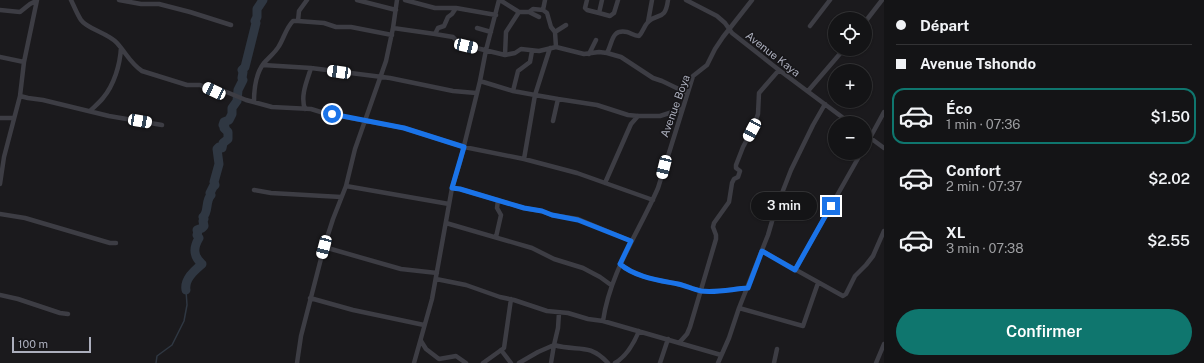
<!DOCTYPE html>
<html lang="fr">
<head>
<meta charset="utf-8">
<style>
	:root { --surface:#141416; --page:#1d1d1f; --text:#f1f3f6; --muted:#9d9ea1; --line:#333335; --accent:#0f766e }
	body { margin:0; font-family:"Public Sans",sans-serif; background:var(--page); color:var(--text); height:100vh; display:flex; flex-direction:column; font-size:15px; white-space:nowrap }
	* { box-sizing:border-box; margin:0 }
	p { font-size:13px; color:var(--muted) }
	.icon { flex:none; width:22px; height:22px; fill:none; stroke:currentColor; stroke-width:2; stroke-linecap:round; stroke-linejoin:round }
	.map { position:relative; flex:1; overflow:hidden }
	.details { display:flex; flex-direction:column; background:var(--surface); width:320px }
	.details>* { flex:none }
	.banner { display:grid; align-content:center; height:88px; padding:0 12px; background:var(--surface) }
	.fabs { position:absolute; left:828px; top:12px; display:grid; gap:8px }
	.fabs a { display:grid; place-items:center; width:44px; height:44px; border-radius:50%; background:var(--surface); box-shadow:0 1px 3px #0004,0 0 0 1px var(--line); font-size:20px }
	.scale { position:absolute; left:12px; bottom:10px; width:79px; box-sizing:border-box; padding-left:4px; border:2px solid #acafbd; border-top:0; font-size:11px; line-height:14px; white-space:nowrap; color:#acafbd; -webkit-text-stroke:3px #161518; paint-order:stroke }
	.end { position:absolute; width:18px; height:18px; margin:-9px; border:5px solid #1a73e8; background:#fff; box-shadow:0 0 0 2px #fff }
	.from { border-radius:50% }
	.bubble { position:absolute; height:28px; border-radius:14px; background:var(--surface); box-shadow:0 1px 3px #0004,0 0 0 1px var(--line); font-size:13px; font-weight:600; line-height:28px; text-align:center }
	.car { position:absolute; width:12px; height:24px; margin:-12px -6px; border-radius:5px; box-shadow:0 0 3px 1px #0007; background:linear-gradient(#fff 24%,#345 0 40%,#fff 0 76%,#345 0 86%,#fff 0) }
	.banner b { display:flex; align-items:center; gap:14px; height:38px; font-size:15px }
	.banner b+b { border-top:1px solid var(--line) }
	.banner i { width:10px; height:10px; background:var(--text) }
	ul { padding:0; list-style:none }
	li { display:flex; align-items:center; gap:12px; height:56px; margin:0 8px 6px; padding:0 4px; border:2px solid transparent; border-radius:12px }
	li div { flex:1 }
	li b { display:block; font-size:15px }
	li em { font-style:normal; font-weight:600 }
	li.current { border-color:var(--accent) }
	li>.icon { width:36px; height:36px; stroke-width:1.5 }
	.cta { display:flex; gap:8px; margin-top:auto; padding:8px 12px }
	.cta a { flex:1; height:46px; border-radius:24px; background:var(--accent); color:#fff; font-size:16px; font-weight:600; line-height:46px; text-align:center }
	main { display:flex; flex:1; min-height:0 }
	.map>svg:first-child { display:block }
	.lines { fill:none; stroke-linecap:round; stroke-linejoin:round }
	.stream { stroke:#2f3742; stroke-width:1.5 }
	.river { stroke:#2f3742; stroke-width:9 }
	.minor { stroke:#3d3d44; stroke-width:4.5 }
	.route { stroke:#1a73e8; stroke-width:5 }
	.labels { text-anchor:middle; stroke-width:3; stroke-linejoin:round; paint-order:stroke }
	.street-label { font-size:11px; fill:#acafbd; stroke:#161518 }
</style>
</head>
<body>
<main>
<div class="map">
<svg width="884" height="363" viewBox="0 0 884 363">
	<rect width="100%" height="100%" fill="#1b1a1d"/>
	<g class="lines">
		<path class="stream" d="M156 363 157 356 172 345 184 321 187 305 186 290"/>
		<path class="river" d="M186 290C184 279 195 270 202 264 193 256 193 248 199 238L197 235 198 231 197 230 202 228 204 226 203 221 204 219 203 217C209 212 205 201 211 195L210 193 213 187 215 185 214 182 219 164 217 149 219 147 222 148 223 143 228 139V132L224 128 225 127 223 125 224 122 229 120 232 114V108L237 101 238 90 243 80 242 78 243 72 242 70 245 67 256 23 255 21 257 17V9L263 0"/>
		<path class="minor" d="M71 0C74 6 77 14 81 20 87 29 108 33 117 43 126 53 131 64 142 71L187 85H200L217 92 224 91 246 100 272 107 311 109 324 113 404 128 464 147 524 159 577 173 653 200
			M119 0 141 4H159L190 12 231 25
			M357 0 396 10
			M405 0 435 8H456
			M500 0 519 12H529
			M545 0 543 10 547 13 551 27 555 32
			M587 0 585 8 587 10 599 13
			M602 0 599 13 610 16 614 13 618 0
			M686 0 717 16 725 23 732 33 779 70 850 123
			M0 10 20 12 30 4 36 1
			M539 17 529 12 533 9 543 10
			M298 21 324 23 336 27H351L392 35
			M648 22 652 0
			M865 22 882 0
			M810 26 830 0
			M393 28 435 34 438 28 444 26 448 17 452 14 456 8 496 15
			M477 28 491 32
			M435 34 453 37 460 44 505 55 515 53 521 49 539 51 556 47 584 54 599 52 607 53C613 42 611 29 627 32 631 33 634 36 639 36 643 32 644 26 648 22 658 12 665 22 668 0
			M556 47 555 32 566 25
			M532 51 530 62 518 71 513 91 535 95 550 48
			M607 53 621 57 653 78 662 81 687 93
			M589 54 596 40
			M505 55 506 32 519 12
			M0 57 24 62
			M263 65 311 68 390 78 453 91 476 93
			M480 81 513 91
			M808 91 844 49
			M20 96 28 98 43 100 109 116 162 125
			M254 102C254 89 256 73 264 63 269 57 275 53 279 46 284 38 286 28 293 21H298L299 11 307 0
			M305 109C300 96 307 81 311 68
			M90 111C94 107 99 103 103 98 114 85 120 65 121 48
			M0 118H14
			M553 121 558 99 597 105 628 115 638 116H660L682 109
			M865 134 884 148
			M865 147 884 112
			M524 159 535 95 558 99
			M605 183 631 124 638 116
			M0 184 4 157 20 96 24 62 37 0
			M346 186 449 204
			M452 188 460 189 524 208 541 211 552 215 578 219 631 241
			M254 190 271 193 341 197
			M0 214 25 218 110 243H116
			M446 223 532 248 554 259 583 268 600 277 611 285
			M496 237 501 215 497 208 498 200
			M324 247 401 269 437 273
			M762 251 843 296 846 294 855 276 866 265 873 256 884 231
			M620 264C635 277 658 280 678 284 686 285 693 289 701 291 717 293 732 289 747 288
			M795 270 861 153
			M436 279 466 285 500 297 514 300 547 311 568 313 588 319 603 321 721 355
			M0 295 18 299 60 313 68 314
			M310 298 353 310 424 325
			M739 308 803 326 818 283
			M603 321C610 272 639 232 658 188L693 76 707 65 715 49 723 37 752 0
			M421 341 426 349 439 359 456 356 466 363
			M679 343 687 334 690 327 716 239V235L713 227 714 223 729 202 732 183 734 179 738 177 740 171 736 168V165L743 147 752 130 758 114 759 93 779 70
			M501 350 511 363
			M297 363 301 336 324 247 333 219 346 186 355 149 386 61 393 28 397 0
			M414 363 432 299 452 188 460 162 480 81 486 50 499 0
			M483 363 504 348 511 299
			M519 363 538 352 554 345 558 328 559 313
			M551 363 554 345C578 352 588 342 608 363
			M615 363C627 356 634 343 639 331
			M660 363 668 339
			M718 363 729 338 739 308 768 235 775 211 791 170 813 125 825 104
			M774 363 777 349
			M876 363 884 344"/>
	</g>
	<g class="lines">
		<path class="route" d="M332 114 404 128 464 147 452 188 460 189 524 208 542 211 552 215 578 220 631 241 620 264C635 277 658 280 678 284 686 286 693 289 701 291 717 293 732 289 748 288L762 251 795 270 831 206"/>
	</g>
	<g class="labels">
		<g class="street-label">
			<text transform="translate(773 54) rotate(38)" y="4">Avenue Kaya</text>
			<text transform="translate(675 106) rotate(-70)" y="4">Avenue Boya</text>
		</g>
	</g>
</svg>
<div class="fabs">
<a><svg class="icon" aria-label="locate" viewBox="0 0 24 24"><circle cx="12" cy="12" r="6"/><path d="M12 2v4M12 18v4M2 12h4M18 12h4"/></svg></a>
<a>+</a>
<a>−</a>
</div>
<div class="scale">100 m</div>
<i class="end from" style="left:332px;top:114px"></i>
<i class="end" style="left:831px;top:206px"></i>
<div class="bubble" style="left:751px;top:192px;width:66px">3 min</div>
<i class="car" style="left:466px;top:46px;rotate:103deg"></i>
<i class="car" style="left:339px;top:72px;rotate:278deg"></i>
<i class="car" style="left:214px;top:91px;rotate:295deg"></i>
<i class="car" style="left:140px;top:121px;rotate:100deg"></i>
<i class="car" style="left:752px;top:130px;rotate:208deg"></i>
<i class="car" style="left:664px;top:167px;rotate:194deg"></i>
<i class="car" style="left:324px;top:247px;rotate:195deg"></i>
</div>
<section class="details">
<div class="banner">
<b><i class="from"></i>Départ</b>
<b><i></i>Avenue Tshondo</b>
</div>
<ul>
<li class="current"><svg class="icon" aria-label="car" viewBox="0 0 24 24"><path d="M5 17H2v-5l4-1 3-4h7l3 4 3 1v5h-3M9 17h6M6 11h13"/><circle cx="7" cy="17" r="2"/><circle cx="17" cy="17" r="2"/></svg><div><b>Éco</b><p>1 min · 07:36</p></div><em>$1.50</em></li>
<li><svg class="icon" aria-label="car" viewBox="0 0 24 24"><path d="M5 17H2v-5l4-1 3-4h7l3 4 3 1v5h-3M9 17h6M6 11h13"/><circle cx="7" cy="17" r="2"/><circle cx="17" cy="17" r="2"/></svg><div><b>Confort</b><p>2 min · 07:37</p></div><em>$2.02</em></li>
<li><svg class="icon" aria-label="car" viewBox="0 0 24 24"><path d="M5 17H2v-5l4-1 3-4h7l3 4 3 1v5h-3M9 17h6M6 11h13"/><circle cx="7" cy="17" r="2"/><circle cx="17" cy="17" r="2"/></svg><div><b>XL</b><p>3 min · 07:38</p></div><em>$2.55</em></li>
</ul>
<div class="cta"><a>Confirmer</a></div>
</section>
</main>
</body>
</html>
